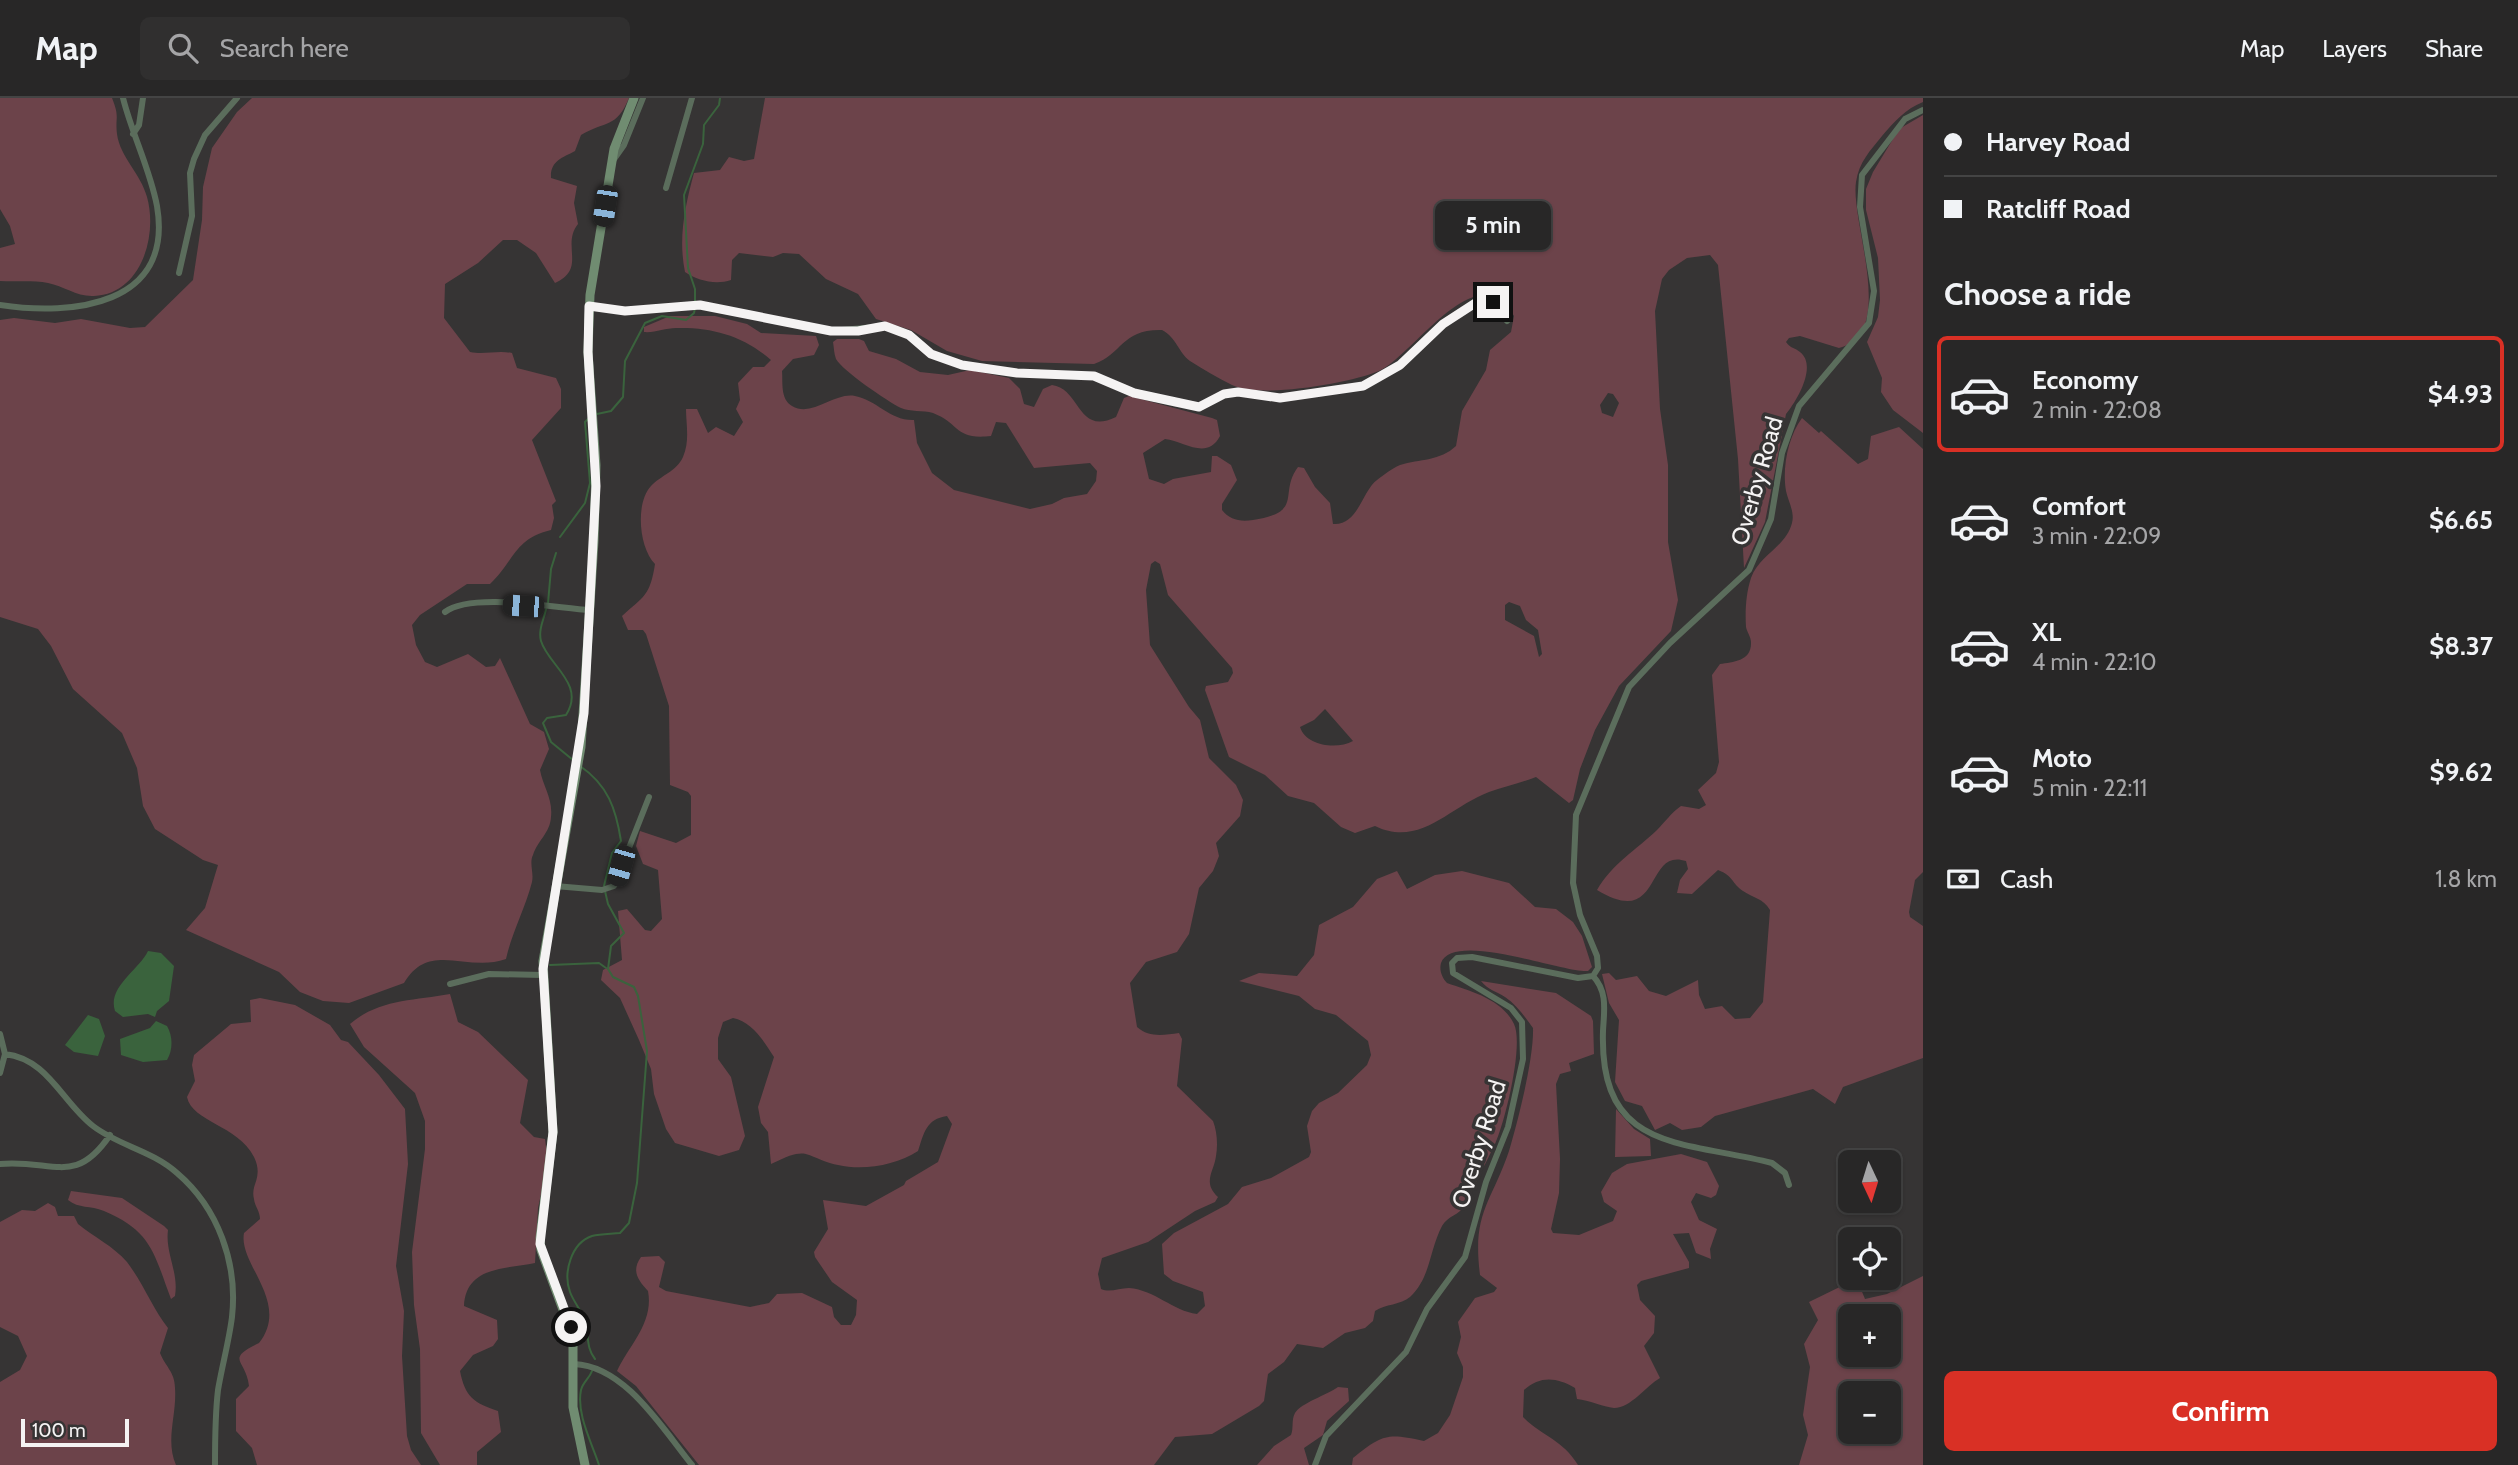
<!DOCTYPE html>
<html lang="en">
<head>
<meta charset="utf-8">
<style>
	:root { --surface:#282727; --page:#302f2f; --text:#f1f3f6; --muted:#a5a5a7; --line:#444; --accent:#d93025 }
	body { margin:0; font-family:Cabin,sans-serif; background:var(--page); color:var(--text); height:100vh; display:flex; flex-direction:column; font-size:26px; white-space:nowrap }
	* { box-sizing:border-box; margin:0 }
	p { font-size:23px; color:var(--muted) }
	.icon { flex:none; width:38px; height:38px; fill:none; stroke:currentColor; stroke-width:2; stroke-linecap:round; stroke-linejoin:round }
	.map { position:relative; flex:1; overflow:hidden }
	.side { display:flex; flex-direction:column; background:var(--surface); width:595px }
	.side>* { flex:none }
	.guide { display:grid; align-content:center; height:154px; padding:0 21px; background:var(--surface) }
	.needle { width:46px; rotate:176deg }
	.buttons { position:absolute; left:1838px; top:1052px; display:grid; gap:14px }
	.buttons a { display:grid; place-items:center; width:63px; height:63px; border-radius:10px; background:var(--surface); box-shadow:0 2px 5px #0004,0 0 0 2px var(--line); font-size:35px }
	.scale { position:absolute; left:21px; bottom:18px; width:108px; box-sizing:border-box; padding-left:7px; border:4px solid #f5f3f3; border-top:0; font-size:19px; line-height:24px; white-space:nowrap; color:#f5f3f3; -webkit-text-stroke:5px #363434; paint-order:stroke }
	.end { position:absolute; width:32px; height:32px; margin:-16px; border:9px solid #f5f3f3; background:#111; box-shadow:0 0 0 4px #111 }
	.from { border-radius:50% }
	.bubble { position:absolute; height:49px; border-radius:10px; background:var(--surface); box-shadow:0 2px 5px #0004,0 0 0 2px var(--line); font-size:23px; font-weight:700; line-height:49px; text-align:center }
	.car { position:absolute; width:21px; height:42px; margin:-21px -10px; border-radius:9px; box-shadow:0 0 5px 2px #0007; background:linear-gradient(#222 24%,#8ab4d8 0 40%,#222 0 76%,#8ab4d8 0 86%,#222 0) }
	.guide b { display:flex; align-items:center; gap:24px; height:66px; font-size:26px }
	.guide b+b { border-top:2px solid var(--line) }
	.guide i { width:18px; height:18px; background:var(--text) }
	ul { padding:0; list-style:none }
	li { display:flex; align-items:center; gap:21px; height:116px; margin:0 14px 10px; padding:0 7px; border:4px solid transparent; border-radius:10px }
	li div { flex:1 }
	li b { display:block; font-size:26px }
	li em { font-style:normal; font-weight:700 }
	li.current { border-color:var(--accent) }
	li>.icon { width:63px; height:63px; stroke-width:1.5 }
	h2 { padding:0 21px; font-size:32px; line-height:84px }
	.pay { display:flex; align-items:center; gap:18px; height:77px; padding:0 21px; font-size:26px }
	.pay p { margin-inline-start:auto }
	.cta { display:flex; gap:14px; margin-top:auto; padding:14px 21px }
	.cta a { flex:1; height:80px; border-radius:10px; background:var(--accent); color:#fff; font-size:28px; font-weight:700; line-height:80px; text-align:center }
	header { display:flex; align-items:center; gap:42px; box-sizing:border-box; height:98px; padding:0 35px; background:var(--surface); border-bottom:2px solid var(--line) }
	header strong { font-size:33px }
	nav { display:flex; gap:38px; margin-inline-start:auto; font-size:24px }
	.search { width:490px; height:63px; background:var(--page); display:flex; align-items:center; gap:18px; box-sizing:border-box; padding:0 24px; border-radius:10px; color:var(--muted); font-size:26px }
	main { display:flex; flex:1; min-height:0 }
	.map>svg:first-child { display:block }
	.green { fill:#6c434a; fill-rule:evenodd }
	.water { fill:#3a633d }
	.lines { fill:none; stroke-linecap:round; stroke-linejoin:round }
	.stream { stroke:#3a633d; stroke-width:2 }
	.street { stroke:#5b6d5c; stroke-width:6 }
	.secondary { stroke:#708c71; stroke-width:9 }
	.route { stroke:#f5f3f3; stroke-width:9 }
	.labels { text-anchor:middle; stroke-width:7; stroke-linejoin:round; paint-order:stroke }
	.street-label { font-size:24px; fill:#f5f3f3; stroke:#363434 }
</style>
</head>
<body>
<header>
<strong>Map</strong>
<div class="search"><svg class="icon" aria-label="search" viewBox="0 0 24 24"><circle cx="10" cy="10" r="6"/><path d="M15 15l6 6"/></svg>Search here</div>
<nav><a>Map</a><a>Layers</a><a>Share</a></nav>
</header>
<main>
<div class="map">
<svg width="1923" height="1367" viewBox="0 0 1923 1367">
	<rect width="100%" height="100%" fill="#363434"/>
	<path class="green" d="M0 0H112C120 20 115 18 117 36 120 59 141 76 147 99 158 138 141 196 94 198 77 199 64 188 48 185 33 182 16 184 0 183V150L15 146 10 128 0 111Z
		M252 0H629C616 31 606 22 581 37L575 53C562 60 550 63 551 80L577 88 574 105 578 126C561 147 587 171 555 185L536 155 517 142H503L478 165 445 186 444 220 470 254C485 257 497 252 512 255L517 270 556 280 561 291V310L532 342 556 403 552 407 554 420 551 432C514 441 515 462 490 486H467L420 517 412 527 416 547 425 564 437 569 468 556 486 569 495 568 500 560 530 626 544 634 549 651 540 672C543 689 553 700 551 719 550 735 538 742 533 757 529 765 534 775 532 784 525 811 512 834 506 861 467 875 429 842 404 885L349 905 323 903 300 894 279 874 186 832 205 810 218 767 203 762 155 731 143 708 137 670 122 635 73 591 51 548 38 531 0 519V222L14 220 55 225 81 221 130 230 145 229 193 182 202 122 203 89 212 50 237 14Z
		M765 0H1923V4C1905 11 1894 24 1882 38 1870 53 1859 64 1856 84 1850 123 1898 237 1839 250L1800 238 1789 240 1786 244C1791 251 1794 249 1800 254 1818 268 1796 304 1786 316L1765 424 1744 470 1738 361 1718 167 1710 157 1687 160 1669 172 1662 181 1655 213 1660 311 1668 367V444L1678 502 1671 533 1619 588 1595 632 1580 671 1573 702 1569 705 1536 679C1520 685 1504 689 1489 694 1449 709 1420 750 1375 728L1355 735 1341 729 1314 705 1288 698 1265 677 1229 659 1205 592 1206 588 1228 584 1233 575 1232 570 1168 497 1160 466 1155 463 1151 466 1146 492 1150 547 1189 609 1200 622 1209 660 1236 687 1243 702 1240 718 1216 745 1219 758 1213 773 1199 790 1189 836 1177 854 1146 864 1130 885 1137 929C1149 940 1164 937 1179 935L1182 941 1177 988 1213 1023C1217 1033 1218 1047 1216 1058 1214 1074 1202 1084 1218 1099L1215 1104 1195 1113 1148 1144 1102 1160 1098 1176 1101 1191C1110 1195 1119 1190 1129 1190 1155 1192 1173 1213 1197 1216L1205 1208 1203 1194 1173 1183 1164 1176 1162 1146 1174 1135 1228 1106 1242 1089 1271 1080 1309 1059 1311 1054 1307 1028 1312 1013 1319 1005 1338 995 1367 967 1371 957 1368 943 1336 917 1315 911 1299 898 1239 883 1259 875 1297 878 1314 857 1319 827 1353 809 1377 781 1397 773 1407 791 1435 777 1462 773 1509 785 1535 809 1556 811 1573 824 1582 838 1592 869 1588 873C1563 875 1453 832 1441 865 1439 872 1442 880 1447 885 1470 893 1502 901 1514 926 1524 947 1505 1024 1495 1046 1485 1067 1474 1087 1465 1107 1460 1117 1447 1118 1442 1128 1429 1153 1431 1179 1410 1199 1401 1207 1385 1206 1375 1213L1373 1223 1365 1230 1345 1235 1323 1250 1297 1246 1284 1264 1268 1276 1264 1303 1259 1308 1212 1336 1175 1339 1154 1367H699L636 1288 617 1273C629 1247 654 1225 648 1193 638 1182 631 1173 641 1159L659 1158 665 1164 659 1189 666 1193 750 1209 769 1205 777 1196 802 1195 832 1209 834 1219 841 1227H851L856 1217 857 1202 832 1184 815 1159 814 1154 828 1131 823 1102 866 1108 904 1087 906 1083 938 1064 952 1026 947 1018C926 1021 924 1035 918 1053 896 1067 864 1073 838 1067 803 1059 811 1046 771 1066L768 1034 761 1025 758 1009 774 959C764 943 752 924 733 920L723 924 718 940V961L731 979 745 1038 739 1052 719 1058 675 1045 666 1031 654 996 651 971 639 942 620 900 601 882 603 872 622 862 618 813 627 811 645 832 651 833 662 821 658 772 643 766 636 748 640 733 676 745 691 737V698L688 694 670 687 669 608 646 536 643 532H628L622 518C644 498 650 498 655 466 639 450 635 405 651 388 660 378 677 373 683 359 690 343 686 326 686 311H697L708 335 716 329 734 338 743 324 736 311 740 302 738 285 753 269H764L771 262C744 238 712 229 676 230 665 230 655 235 644 234V229L670 218H715L747 226 761 235 816 238 819 247 814 257 793 261 782 273C783 284 780 301 792 308 812 320 834 294 855 298 877 302 890 323 914 322L917 345 932 375 954 392 1030 411 1052 406 1064 400 1087 396 1096 383 1097 373 1090 365 1034 370 1006 325 996 324 991 338C954 342 961 326 933 315 923 312 910 314 901 310 887 303 843 273 836 261 834 256 834 250 833 244L837 241H859L864 243 869 253 896 261 920 274 948 277 970 272 1009 280 1020 291 1024 306 1034 309 1043 291 1052 287C1081 291 1077 338 1116 319L1124 300 1129 298 1212 320 1217 322 1220 338C1207 363 1184 343 1165 341L1143 355 1149 381 1164 386 1173 381 1211 374 1212 358H1217L1231 367 1237 382 1222 406V412C1230 422 1240 424 1253 422 1305 414 1278 396 1298 369L1304 370 1315 389 1330 405 1333 426C1358 428 1362 393 1377 382 1385 376 1391 371 1400 367 1420 361 1440 363 1456 348L1462 313 1486 272 1490 252 1511 234 1514 218C1478 153 1413 258 1379 273 1350 285 1260 301 1232 287 1218 280 1203 271 1190 263 1178 254 1177 240 1162 232 1121 231 1123 256 1094 266L982 263 947 253 911 232 876 221 858 196 826 181 799 156 783 155 773 159 739 155 732 162 731 182C716 187 698 183 685 174 678 140 685 108 694 75L720 72 729 59 744 63 754 61ZM1608 295 1613 296 1619 305 1613 319 1602 315 1600 307ZM1509 504 1520 508 1526 522 1538 532 1542 556 1539 559 1534 538 1505 522V507ZM1325 611 1353 643C1337 652 1306 648 1300 629L1314 622Z
		M1923 17V335L1893 312 1881 294 1882 280 1867 244 1878 219 1880 202 1878 160 1866 112V91L1873 74 1899 31Z
		M1802 320 1819 335 1821 333 1858 366 1868 361 1871 338 1899 329 1923 351V774L1915 782 1909 814 1910 819 1923 828V960L1843 989 1835 1006 1813 991 1715 1018 1701 1029 1682 1032 1670 1025 1655 1032 1642 1008 1625 1003 1615 984 1619 922 1609 905 1602 876 1609 875 1616 882 1637 878 1649 893 1666 898 1698 882 1699 897 1705 911 1722 908 1735 921 1750 920 1763 904 1770 812C1763 800 1753 800 1743 793 1731 785 1734 778 1718 772L1692 796 1677 795 1680 782 1688 771 1686 763C1644 749 1663 832 1597 792 1612 766 1636 752 1657 732 1665 724 1671 715 1681 708L1699 711 1706 707 1698 692 1716 675 1719 664 1712 577 1720 566C1733 564 1752 563 1751 544 1751 539 1747 534 1746 529 1745 513 1746 495 1751 480 1759 457 1786 449 1792 425 1795 414 1788 403 1786 393 1782 370 1788 339 1802 320Z
		M1481 883 1556 895 1591 918 1593 923 1594 956 1569 965 1571 973 1560 976 1556 986 1560 1061 1559 1095 1551 1131 1553 1135 1579 1137 1613 1123 1617 1113 1604 1104 1601 1094 1612 1075 1627 1066 1681 1056 1707 1064 1719 1088 1716 1097 1711 1100 1696 1095 1691 1104 1699 1122 1717 1131 1710 1151 1711 1161 1696 1155 1689 1135 1673 1136 1689 1164V1170L1641 1183 1637 1187 1640 1202 1655 1218 1654 1235 1644 1248 1660 1280C1646 1288 1631 1310 1614 1310 1603 1309 1589 1302 1577 1301L1575 1290C1556 1279 1540 1278 1524 1292L1523 1319C1543 1339 1562 1341 1578 1367H1352L1353 1360C1383 1336 1387 1335 1424 1343L1438 1335 1450 1317 1463 1279V1269L1457 1255 1461 1239 1458 1224 1475 1200 1494 1194 1497 1190 1480 1177C1472 1114 1491 1106 1509 1053 1518 1023 1534 960 1533 930 1525 919 1517 907 1505 899 1496 893 1488 892 1481 883Z
		M450 896 458 924 478 934 528 982 520 1025 534 1039 545 1041 548 1064 538 1110 535 1165C506 1171 466 1168 464 1208L497 1222 498 1241 493 1248 473 1257 460 1273C465 1299 474 1305 498 1313L501 1334 477 1354V1367H440L421 1335 420 1251 414 1207 412 1154 425 1051V1023L415 995 364 949 350 926C379 901 413 903 450 896Z
		M260 900 295 907 330 927 341 942 348 944 379 977 405 1011 408 1066 396 1168 404 1213 402 1258 407 1338 411 1352 421 1367H257L252 1350 236 1333V1301L249 1288C246 1261 224 1262 259 1245 291 1204 238 1166 244 1135L260 1121C260 1113 255 1109 254 1101 250 1086 264 1080 254 1059 238 1027 192 1024 187 999L195 983 192 967 194 957 231 926 251 924 250 902Z
		M1616 1011 1634 1031 1650 1041 1651 1058 1615 1059Z
		M71 1093 122 1100 164 1128 168 1132C165 1155 179 1174 175 1198L171 1201C154 1156 152 1133 104 1113 90 1107 79 1111 68 1102Z
		M48 1105 55 1109 58 1118H74L78 1126C94 1139 113 1148 127 1164 143 1185 153 1211 168 1230L160 1255C165 1268 175 1274 175 1290 177 1317 165 1342 176 1367H0V1284L20 1272 27 1258 18 1238 0 1229V1124L22 1112 35 1113Z
		M1923 1178V1367H1799L1808 1337 1803 1317 1810 1269 1804 1246 1818 1222 1809 1204 1854 1182 1858 1184 1865 1201 1887 1196ZM1850 1218H1888V1256H1850ZM1850 1295H1888V1334H1850Z
		M1338 1289 1348 1290 1349 1303 1327 1323 1323 1337 1304 1350 1309 1367H1257L1274 1348 1291 1337C1294 1330 1291 1322 1295 1315 1301 1305 1327 1297 1338 1289Z"/>
	<path class="water" d="M148 853 161 855 174 868 169 903 157 913 155 919 148 916 123 919 115 913C107 889 139 872 148 853Z
		M88 917 99 921 105 938 98 958 74 954 65 947Z
		M156 923 167 928C173 938 173 952 167 962L143 964 121 957 120 941 150 930Z"/>
	<g class="lines">
		<path class="stream" d="M695 205V191L688 170 684 97 703 46 704 27 719 7 720 0
			M597 316 611 313 623 299 625 263 645 225 662 218 686 222 694 215 695 210
			M560 439 585 405 590 385 585 324 590 319
			M548 505 551 471 556 455
			M546 511C544 521 538 532 541 543 548 567 586 586 566 617L547 620 543 625 551 644 573 662
			M580 668C608 687 616 711 621 743L612 755 604 788
			M550 867 599 865 606 870
			M595 1261C586 1250 589 1237 585 1224 583 1214 574 1205 570 1194 563 1175 571 1145 592 1138 601 1136 611 1136 620 1135L629 1125 637 1085 647 953 638 898 634 889 613 879 608 871 611 848 624 835 608 806 605 793
			M592 1273C589 1281 583 1284 581 1292 576 1316 592 1345 599 1367"/>
		<path class="street" d="M133 36 139 27 143 0
			M612 64 624 47 643 0
			M666 90 692 0
			M179 175 192 118 190 75 194 61 205 37 237 0
			M0 207C72 218 174 208 157 108 150 71 132 36 123 0
			M589 208 625 213 700 207 831 233 885 228 909 237 931 256 962 266 1017 275 1094 278 1134 295 1199 309 1224 296 1238 294 1280 300 1363 288 1400 267 1443 226 1480 202 1493 204 1507 223
			M445 514C471 494 556 510 590 512
			M555 788 602 792 614 788 649 699
			M450 886 489 876 543 877
			M0 936 5 956 0 975
			M5 956C48 961 62 1004 93 1028 119 1048 151 1052 177 1075 218 1110 238 1165 232 1219 229 1243 222 1268 218 1292 215 1317 215 1342 215 1367
			M0 1066C53 1061 75 1089 110 1037
			M1789 1087 1785 1075 1772 1065C1684 1042 1599 1056 1603 933 1604 913 1608 894 1593 878L1598 870 1597 858 1580 817 1573 785 1576 717 1629 589 1670 545 1749 472 1771 421 1782 355 1799 308 1869 225 1874 193 1860 109 1862 77 1905 21 1923 12
			M574 1266C625 1268 662 1330 692 1367
			M1315 1367 1326 1338 1406 1254 1427 1211 1465 1159 1486 1084 1508 1029 1523 961 1522 924 1511 910 1453 875 1452 865 1457 860 1472 859 1578 880 1593 878"/>
		<path class="secondary" d="M585 1367 573 1309V1239L541 1152 540 1140 553 1034 543 863 581 649 594 443 596 367 588 254 590 197 614 51 634 0"/>
	</g>
	<g class="lines">
		<path class="route" d="M571 1229 540 1146 553 1034 543 871 584 615 596 388 588 254 589 208 625 213 700 207 831 233H858L885 228 909 237 931 256 962 267 1017 275 1094 278 1134 295 1199 309 1224 296 1238 294 1280 300 1363 288 1400 267 1443 226 1480 202 1493 204"/>
	</g>
	<g class="labels">
		<g class="street-label">
			<text transform="translate(1757 383) rotate(-74)" y="8">Overby Road</text>
			<text transform="translate(1479 1046) rotate(-73)" y="8">Overby Road</text>
		</g>
	</g>
</svg>
<div class="buttons">
<a><svg class="needle" viewBox="-14 -14 28 28"><path d="M0-13l5 13h-10z" fill="#e53935"/><path d="M0 13l5-13h-10z" fill="#a5a5a7"/></svg></a>
<a><svg class="icon" aria-label="locate" viewBox="0 0 24 24"><circle cx="12" cy="12" r="6"/><path d="M12 2v4M12 18v4M2 12h4M18 12h4"/></svg></a>
<a>+</a>
<a>−</a>
</div>
<div class="scale">100 m</div>
<i class="end from" style="left:571px;top:1229px"></i>
<i class="end" style="left:1493px;top:204px"></i>
<div class="bubble" style="left:1435px;top:103px;width:116px">5 min</div>
<i class="car" style="left:605px;top:108px;rotate:189deg"></i>
<i class="car" style="left:523px;top:508px;rotate:274deg"></i>
<i class="car" style="left:621px;top:768px;rotate:196deg"></i>
</div>
<section class="side">
<div class="guide">
<b><i class="from"></i>Harvey Road</b>
<b><i></i>Ratcliff Road</b>
</div>
<h2>Choose a ride</h2>
<ul>
<li class="current"><svg class="icon" aria-label="car" viewBox="0 0 24 24"><path d="M5 17H2v-5l4-1 3-4h7l3 4 3 1v5h-3M9 17h6M6 11h13"/><circle cx="7" cy="17" r="2"/><circle cx="17" cy="17" r="2"/></svg><div><b>Economy</b><p>2 min · 22:08</p></div><em>$4.93</em></li>
<li><svg class="icon" aria-label="car" viewBox="0 0 24 24"><path d="M5 17H2v-5l4-1 3-4h7l3 4 3 1v5h-3M9 17h6M6 11h13"/><circle cx="7" cy="17" r="2"/><circle cx="17" cy="17" r="2"/></svg><div><b>Comfort</b><p>3 min · 22:09</p></div><em>$6.65</em></li>
<li><svg class="icon" aria-label="car" viewBox="0 0 24 24"><path d="M5 17H2v-5l4-1 3-4h7l3 4 3 1v5h-3M9 17h6M6 11h13"/><circle cx="7" cy="17" r="2"/><circle cx="17" cy="17" r="2"/></svg><div><b>XL</b><p>4 min · 22:10</p></div><em>$8.37</em></li>
<li><svg class="icon" aria-label="car" viewBox="0 0 24 24"><path d="M5 17H2v-5l4-1 3-4h7l3 4 3 1v5h-3M9 17h6M6 11h13"/><circle cx="7" cy="17" r="2"/><circle cx="17" cy="17" r="2"/></svg><div><b>Moto</b><p>5 min · 22:11</p></div><em>$9.62</em></li>
</ul>
<div class="pay"><svg class="icon" aria-label="cash" viewBox="0 0 24 24"><path d="M3 7h18v10H3z"/><circle cx="12" cy="12" r="2"/></svg>Cash<p>1.8 km</p></div>
<div class="cta"><a>Confirm</a></div>
</section>
</main>
</body>
</html>
